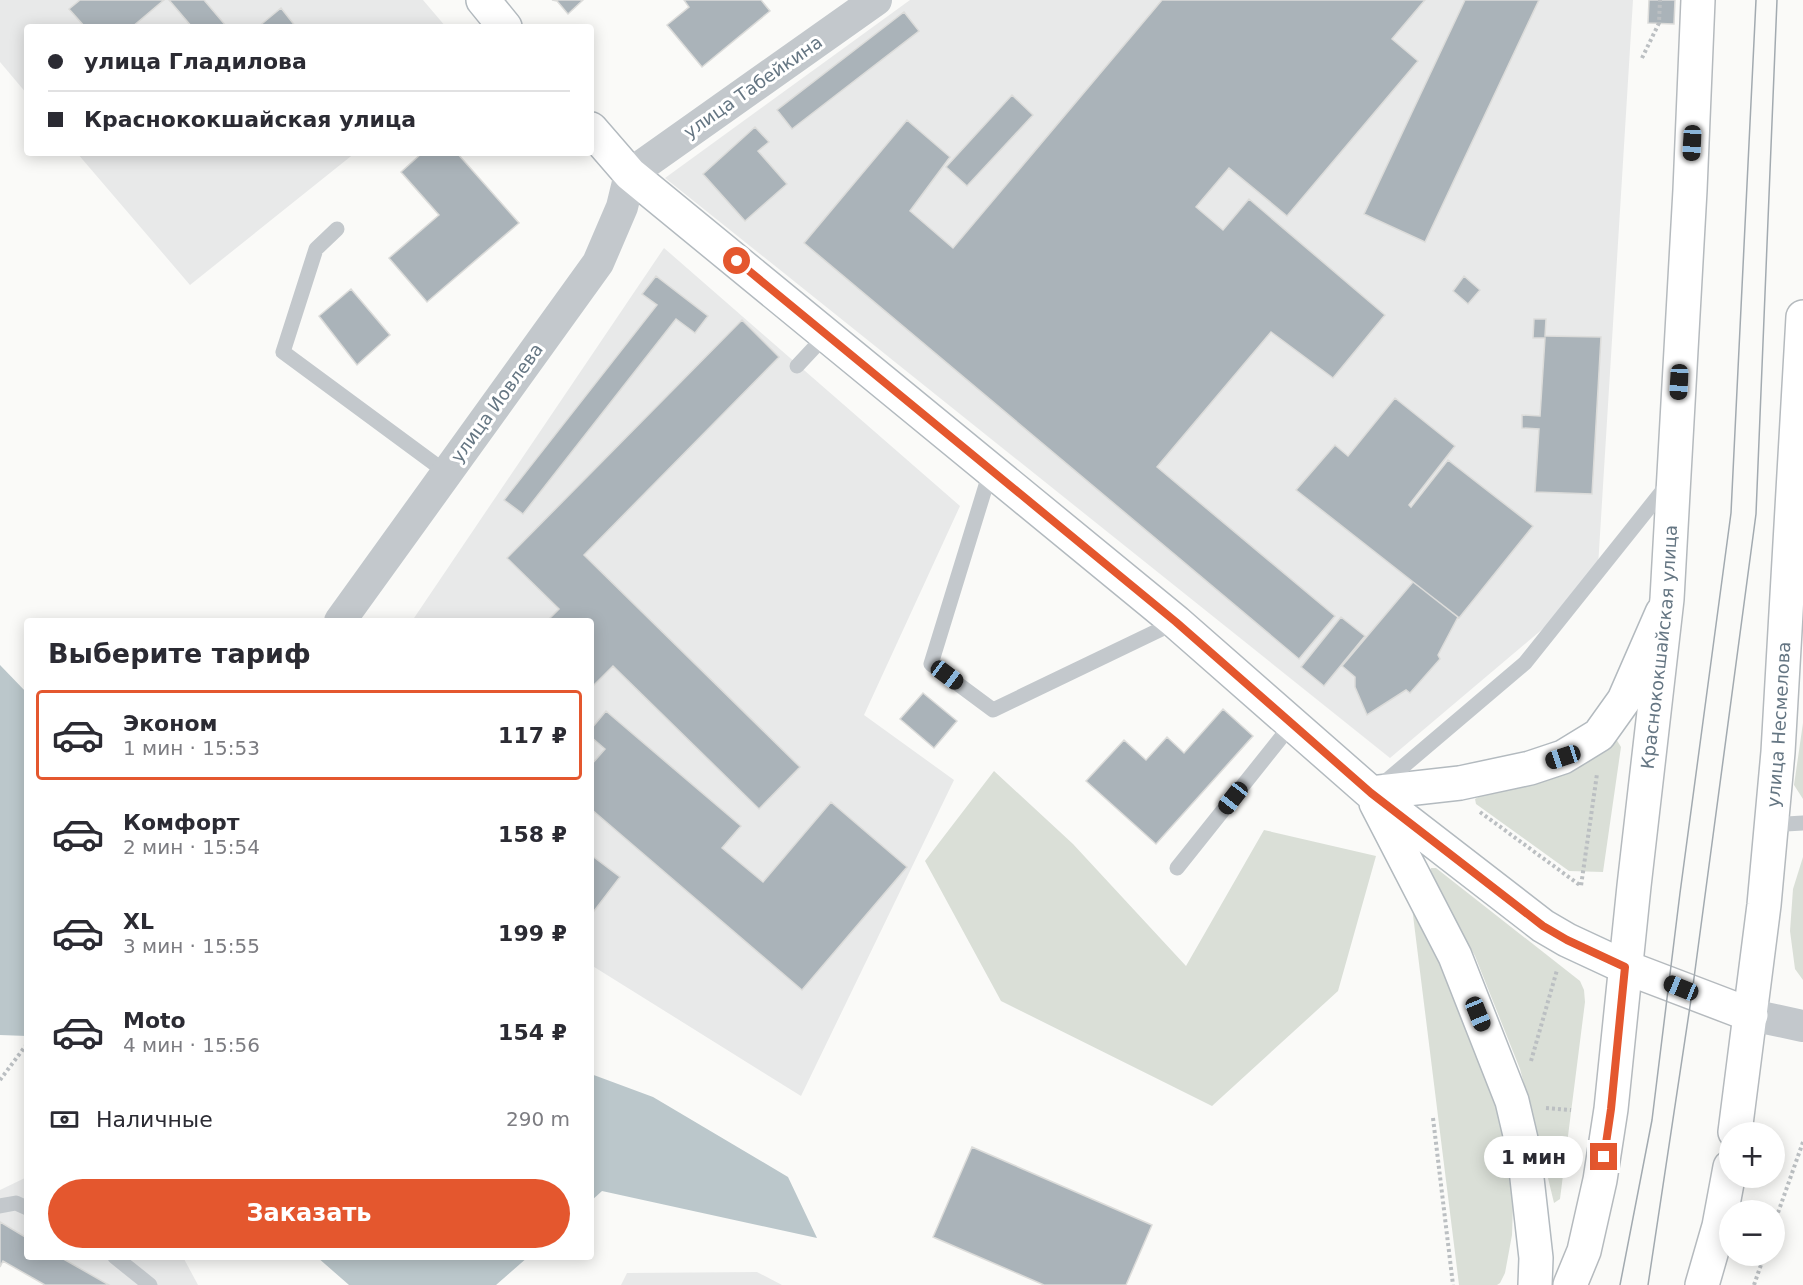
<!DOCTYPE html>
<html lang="ru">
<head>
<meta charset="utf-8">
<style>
	:root { --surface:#fff; --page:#f7f7f7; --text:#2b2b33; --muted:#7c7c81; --line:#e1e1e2; --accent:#e4572e }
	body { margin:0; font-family:"DejaVu Sans",sans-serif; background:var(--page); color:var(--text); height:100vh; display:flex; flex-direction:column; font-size:22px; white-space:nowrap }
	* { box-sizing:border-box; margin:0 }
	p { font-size:20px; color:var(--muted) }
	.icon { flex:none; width:33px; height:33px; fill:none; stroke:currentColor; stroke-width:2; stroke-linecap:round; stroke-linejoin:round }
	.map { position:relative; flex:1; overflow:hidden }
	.drawer { position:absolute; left:24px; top:618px; width:570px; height:642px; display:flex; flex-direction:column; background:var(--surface); border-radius:6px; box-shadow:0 3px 15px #0003 }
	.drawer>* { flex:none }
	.banner { position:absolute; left:24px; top:24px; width:570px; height:132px; border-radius:6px; box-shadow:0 3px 15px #0003; display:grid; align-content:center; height:132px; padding:0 24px; background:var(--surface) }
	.controls { position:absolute; left:1719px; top:1122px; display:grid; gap:12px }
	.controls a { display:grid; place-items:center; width:66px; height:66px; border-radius:50%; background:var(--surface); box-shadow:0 3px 15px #0003; font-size:30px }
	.end { position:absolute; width:27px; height:27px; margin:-14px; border:8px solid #e4572e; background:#fff; box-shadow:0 0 0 3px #fff }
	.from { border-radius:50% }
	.bubble { position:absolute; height:42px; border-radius:21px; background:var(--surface); box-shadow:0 3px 15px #0003; font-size:20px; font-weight:700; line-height:42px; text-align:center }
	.car { position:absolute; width:18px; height:36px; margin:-18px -9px; border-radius:8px; box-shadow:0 0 4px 2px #0007; background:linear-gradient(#222 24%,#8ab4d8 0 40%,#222 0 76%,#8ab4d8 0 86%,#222 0) }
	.banner b { display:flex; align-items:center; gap:21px; height:57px; font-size:22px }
	.banner b+b { border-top:2px solid var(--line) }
	.banner i { width:15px; height:15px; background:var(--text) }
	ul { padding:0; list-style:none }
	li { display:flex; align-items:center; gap:18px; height:90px; margin:0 12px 9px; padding:0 12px; border:3px solid transparent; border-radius:6px }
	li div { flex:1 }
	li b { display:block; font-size:22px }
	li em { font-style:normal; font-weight:700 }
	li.selected { border-color:var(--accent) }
	li>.icon { width:54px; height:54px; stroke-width:1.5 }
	h2 { padding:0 24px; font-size:27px; line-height:72px }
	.pay { display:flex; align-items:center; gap:15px; height:66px; padding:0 24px; font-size:22px }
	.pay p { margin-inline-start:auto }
	.cta { display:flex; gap:12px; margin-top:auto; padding:12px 24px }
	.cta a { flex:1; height:69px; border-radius:36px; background:var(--accent); color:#fff; font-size:24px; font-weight:700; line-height:69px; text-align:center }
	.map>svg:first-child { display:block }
	.built { fill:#e8e9e9 }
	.green { fill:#dadfd7 }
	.water { fill:#bbc7cb }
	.building { fill:#aab3b9; stroke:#dcdcda; stroke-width:1.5 }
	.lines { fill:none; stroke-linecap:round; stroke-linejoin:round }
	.secondary-casing { stroke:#b3babf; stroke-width:36 }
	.primary-casing { stroke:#b5babe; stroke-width:36 }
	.path { stroke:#bbbfc2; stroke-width:4; stroke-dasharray:3 3; stroke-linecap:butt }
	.lane { stroke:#c3c8cc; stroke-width:15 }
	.street { stroke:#c3c8cc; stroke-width:32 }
	.secondary { stroke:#fff; stroke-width:33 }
	.primary { stroke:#fff; stroke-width:33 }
	.tram { stroke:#a2aab0; stroke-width:1.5 }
	.route { stroke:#e4572e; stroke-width:8 }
	.labels { text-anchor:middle; stroke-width:6; stroke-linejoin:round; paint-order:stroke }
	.street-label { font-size:18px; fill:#657683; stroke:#fff }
</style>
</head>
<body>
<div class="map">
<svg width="1803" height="1285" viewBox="0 0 1803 1285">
	<rect width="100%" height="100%" fill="#fafaf8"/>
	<path class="built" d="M0 0H423L446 27H27V94L0 62Z
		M910 0H1633L1597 583 1390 758 665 178Z
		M77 153H355L190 285Z
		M664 248 960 506 864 715 954 780 801 1096 591 965V621H412Z
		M27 1177V1257H183L198 1285H45L3 1261 0 1267V1190Z
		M757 1272 782 1285H621L627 1273Z"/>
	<path class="green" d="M1803 723V799L1794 785Z
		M1613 734 1621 747 1603 872 1569 871 1476 804 1475 799 1480 796 1520 788 1554 772Z
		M994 771 1073 844 1186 966 1264 830 1376 856 1338 991 1212 1106 1001 1001 925 861Z
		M1803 857V980L1795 969 1790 931 1793 889Z
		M1431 868H1436L1580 981 1584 990 1585 1002 1560 1199 1554 1203 1536 1128 1520 1069 1475 956 1429 874Z
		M1409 883 1491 1074 1514 1176 1512 1235 1505 1273 1500 1283 1497 1285H1459Z"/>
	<path class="water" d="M0 665 27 693V1036L0 1035Z
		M591 1074 653 1097 788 1177 817 1238 602 1191 591 1201Z
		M317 1257H528L496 1285H349Z"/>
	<path class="building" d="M80 0H164L132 27H85L69 9Z
		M169 0H204L227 27H192Z
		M552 0H583L568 14 557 1Z
		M684 0H761L770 11 702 67 667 25 689 7Z
		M1162 0H1425L1392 39 1418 61 1287 216 1229 168 1196 207 1223 230 1249 199 1385 315 1333 378 1271 332 1157 467 1335 616 1299 659 804 243 907 120 950 157 910 211 953 248Z
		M1465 0H1539L1425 242 1364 214Z
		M1649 0H1675L1674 24 1648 23Z
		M281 8 296 27H258Z
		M904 12 919 31 792 129 777 110Z
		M1012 95 1033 115 967 186 946 167Z
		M755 127 769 142 758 151 787 184 745 221 703 174Z
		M422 153H457L519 223 427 302 389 258 439 215 401 172Z
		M656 276 708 316 695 333 676 319 523 514 504 500 657 305 642 294Z
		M1464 276 1480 290 1468 304 1453 291Z
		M351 289 390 335 357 365 319 316Z
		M1534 319H1546L1545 336 1601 337 1592 494 1535 492 1539 429 1522 428V415L1540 416 1545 338H1533Z
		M742 320 779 357 584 555 800 767 759 809 613 666 591 688V621H547L559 609 507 558Z
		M1395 398 1455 446 1409 505 1411 507 1448 460 1533 526 1459 618 1296 490 1335 445 1348 456Z
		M1413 582 1458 617 1438 655 1440 659 1410 693 1406 690 1367 715 1355 687V677L1342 666Z
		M1341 617 1365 636 1324 686 1301 667Z
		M923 693 957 721 934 748 900 719Z
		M1223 709 1253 736 1156 844 1086 781 1124 740 1146 760 1167 737 1184 753Z
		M606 711 741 826 722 848 763 882 831 802 907 867 802 990 591 809V765L605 749 591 737V729Z
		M591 855 620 877 591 915Z
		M972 1147 1152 1225 1126 1285H1044L933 1237Z
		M0 1222 27 1238V1257H60L109 1285H45L3 1261 0 1267Z"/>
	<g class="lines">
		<g class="secondary-casing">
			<path id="secondary" d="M483 0 505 27
				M591 129 630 174 1176 622 1371 793 1543 926 1567 940 1625 967
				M1371 793 1460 783 1530 768 1563 757 1599 735 1624 700 1662 613
				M1376 803 1455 956 1512 1101 1524 1152 1536 1258 1535 1285"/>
		</g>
		<g class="primary-casing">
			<g id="primary">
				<path d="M1625 967 1751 1015"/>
				<path id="s1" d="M1735 1132 1764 905 1778 752 1803 317"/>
				<path id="s2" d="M1570 1285 1584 1251 1600 1180 1611 1109 1634 886 1667 599 1690 190 1698 0"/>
				<path d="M1702 1285 1719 1226 1730 1167"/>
			</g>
		</g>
		<path class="path" d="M1642 58 1659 23 1660 0
			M1480 812 1581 886 1597 774
			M1531 1061 1557 970
			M0 1080 27 1044
			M1546 1108 1571 1110
			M1433 1118 1453 1285
			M1774 1224 1803 1142
			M1754 1285 1764 1256"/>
		<path class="lane" d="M337 229 316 249 283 352 447 473
			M797 366 826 335
			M991 469 931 664 993 710 1176 622
			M1379 787 1525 663 1668 484
			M1771 825 1803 823
			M1177 868 1292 724
			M0 1206 16 1203 27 1208
			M115 1257 150 1285"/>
		<path class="street" d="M340 621 598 263 622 207 630 174 876 0
			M1751 1015 1803 1026"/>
		<use href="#secondary" class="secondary"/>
		<use href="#primary" class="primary"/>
		<path class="tram" d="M1620 1285 1652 1120 1680 893 1731 513 1756 0
			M1648 1285 1692 993 1756 514 1777 0"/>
	</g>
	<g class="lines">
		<path class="route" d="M737 261 1176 622 1371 793 1543 926 1567 940 1625 967 1611 1109 1604 1157"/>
	</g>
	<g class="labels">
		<g class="street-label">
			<text transform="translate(753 87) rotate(-35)" y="6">улица Табейкина</text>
			<text transform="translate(497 403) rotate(-54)" y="6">улица Иовлева</text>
			<text dy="6" stroke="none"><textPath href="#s2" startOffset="646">Краснококшайская улица</textPath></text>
			<text dy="6" stroke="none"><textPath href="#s1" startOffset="410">улица Несмелова</textPath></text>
		</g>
	</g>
</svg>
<div class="controls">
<a>+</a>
<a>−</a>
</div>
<i class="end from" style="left:737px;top:261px"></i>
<i class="end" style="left:1604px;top:1157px"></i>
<div class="bubble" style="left:1484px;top:1136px;width:99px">1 мин</div>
<i class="car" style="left:1692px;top:143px;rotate:183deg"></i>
<i class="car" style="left:1679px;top:382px;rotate:183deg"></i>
<i class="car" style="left:947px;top:675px;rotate:127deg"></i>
<i class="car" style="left:1563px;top:757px;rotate:252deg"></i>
<i class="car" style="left:1233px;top:798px;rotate:218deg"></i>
<i class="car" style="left:1681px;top:988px;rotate:292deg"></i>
<i class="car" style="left:1478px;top:1014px;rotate:158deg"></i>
<div class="banner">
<b><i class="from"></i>улица Гладилова</b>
<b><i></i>Краснококшайская улица</b>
</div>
<section class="drawer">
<h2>Выберите тариф</h2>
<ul>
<li class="selected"><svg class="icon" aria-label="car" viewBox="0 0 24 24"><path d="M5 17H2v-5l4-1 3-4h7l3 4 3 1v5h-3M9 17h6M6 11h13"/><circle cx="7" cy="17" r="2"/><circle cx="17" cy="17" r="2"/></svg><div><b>Эконом</b><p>1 мин · 15:53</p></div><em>117 ₽</em></li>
<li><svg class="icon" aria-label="car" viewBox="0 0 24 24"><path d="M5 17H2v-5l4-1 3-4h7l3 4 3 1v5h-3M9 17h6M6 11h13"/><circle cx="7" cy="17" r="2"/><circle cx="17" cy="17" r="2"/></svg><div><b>Комфорт</b><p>2 мин · 15:54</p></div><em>158 ₽</em></li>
<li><svg class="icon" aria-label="car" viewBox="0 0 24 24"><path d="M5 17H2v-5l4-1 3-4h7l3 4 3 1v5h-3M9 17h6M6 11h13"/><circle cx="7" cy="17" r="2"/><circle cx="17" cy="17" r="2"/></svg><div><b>XL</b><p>3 мин · 15:55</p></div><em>199 ₽</em></li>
<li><svg class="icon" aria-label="car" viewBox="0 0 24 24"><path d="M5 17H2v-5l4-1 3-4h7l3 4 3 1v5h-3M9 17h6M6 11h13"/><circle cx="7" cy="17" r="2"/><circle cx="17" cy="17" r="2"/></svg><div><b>Moto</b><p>4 мин · 15:56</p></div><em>154 ₽</em></li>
</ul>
<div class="pay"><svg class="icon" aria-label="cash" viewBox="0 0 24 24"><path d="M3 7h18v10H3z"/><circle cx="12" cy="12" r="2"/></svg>Наличные<p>290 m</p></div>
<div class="cta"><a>Заказать</a></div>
</section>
</div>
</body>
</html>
